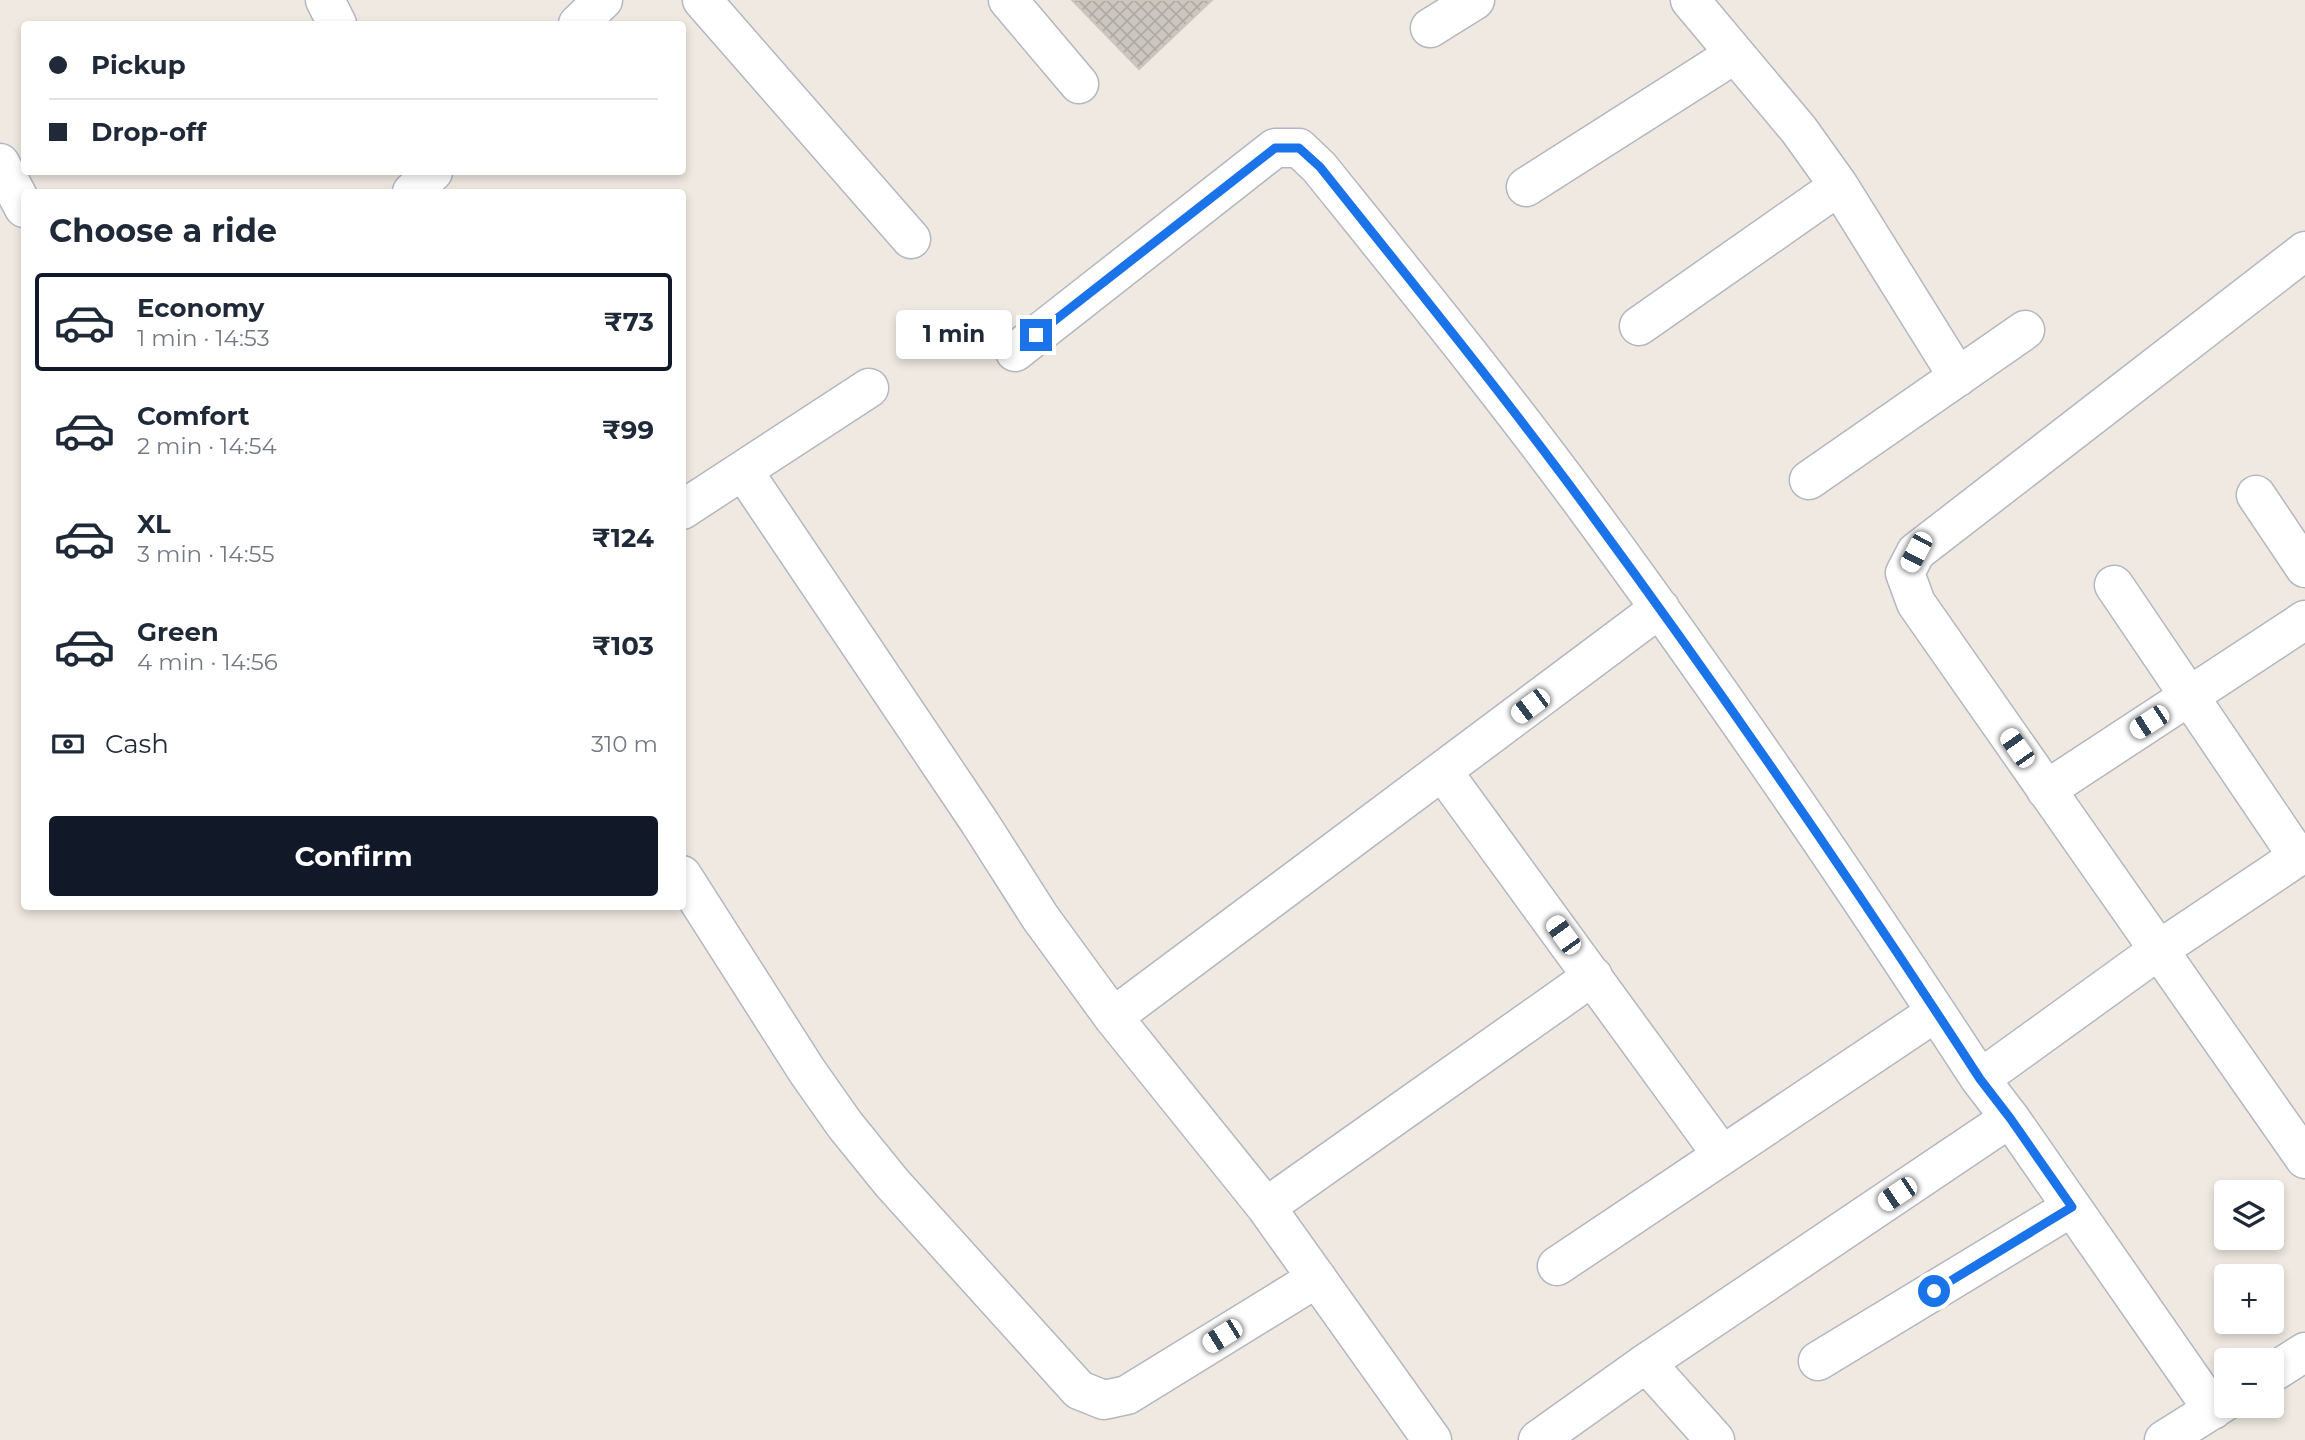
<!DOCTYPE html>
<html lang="en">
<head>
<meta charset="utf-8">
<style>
	:root { --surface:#fff; --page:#f2f2f3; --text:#1f2937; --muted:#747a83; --line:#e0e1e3; --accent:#111827 }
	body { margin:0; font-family:Montserrat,sans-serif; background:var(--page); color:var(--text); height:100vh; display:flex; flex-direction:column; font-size:26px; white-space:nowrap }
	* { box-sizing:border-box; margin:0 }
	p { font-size:23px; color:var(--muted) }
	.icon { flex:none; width:38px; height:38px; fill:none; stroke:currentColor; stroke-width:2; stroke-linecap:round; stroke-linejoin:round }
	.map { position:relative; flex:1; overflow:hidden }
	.drawer { position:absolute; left:21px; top:189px; width:665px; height:721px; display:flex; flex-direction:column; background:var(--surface); border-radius:7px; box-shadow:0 4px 10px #0003 }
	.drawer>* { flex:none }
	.hud { position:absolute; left:21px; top:21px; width:665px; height:154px; border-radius:7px; box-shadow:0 4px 10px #0003; display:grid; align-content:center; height:154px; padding:0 28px; background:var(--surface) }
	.controls { position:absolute; left:2214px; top:1180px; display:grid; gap:14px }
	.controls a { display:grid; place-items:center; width:70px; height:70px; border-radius:7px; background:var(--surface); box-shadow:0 4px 10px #0003; font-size:35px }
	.end { position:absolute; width:32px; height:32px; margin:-16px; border:9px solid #1a73e8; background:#fff; box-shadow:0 0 0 4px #fff }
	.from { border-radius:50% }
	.bubble { position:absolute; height:49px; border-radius:7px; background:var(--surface); box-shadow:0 4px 10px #0003; font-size:23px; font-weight:700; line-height:49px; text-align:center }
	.car { position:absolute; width:21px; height:42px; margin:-21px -10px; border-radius:9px; box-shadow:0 0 5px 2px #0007; background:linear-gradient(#fff 24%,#345 0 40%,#fff 0 76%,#345 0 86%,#fff 0) }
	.hud b { display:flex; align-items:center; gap:24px; height:66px; font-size:26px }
	.hud b+b { border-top:2px solid var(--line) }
	.hud i { width:18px; height:18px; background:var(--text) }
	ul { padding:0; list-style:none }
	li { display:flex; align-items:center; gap:21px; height:98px; margin:0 14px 10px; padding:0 14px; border:4px solid transparent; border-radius:7px }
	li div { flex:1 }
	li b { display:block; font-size:26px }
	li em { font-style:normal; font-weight:700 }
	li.active { border-color:var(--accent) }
	li>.icon { width:63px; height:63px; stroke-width:1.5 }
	h2 { padding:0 28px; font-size:32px; line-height:84px }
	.pay { display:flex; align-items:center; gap:18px; height:77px; padding:0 28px; font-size:26px }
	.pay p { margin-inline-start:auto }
	.button { display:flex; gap:14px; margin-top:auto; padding:14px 28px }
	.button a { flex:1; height:80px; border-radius:7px; background:var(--accent); color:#fff; font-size:28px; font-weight:700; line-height:80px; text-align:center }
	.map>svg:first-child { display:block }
	.building { fill:url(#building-cross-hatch); stroke:#cbc5ba; stroke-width:2 }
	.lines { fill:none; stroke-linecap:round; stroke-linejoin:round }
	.street-casing { stroke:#b4b7c1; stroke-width:41 }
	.street { stroke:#fff; stroke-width:38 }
	.route { stroke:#1a73e8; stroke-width:9 }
</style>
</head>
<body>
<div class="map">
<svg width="2305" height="1440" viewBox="0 0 2305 1440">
	<defs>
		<pattern id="building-cross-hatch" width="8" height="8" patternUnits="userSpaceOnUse" patternTransform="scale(1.75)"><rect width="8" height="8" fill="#cbc7bf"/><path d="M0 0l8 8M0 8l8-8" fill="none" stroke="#afaba4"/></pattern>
	</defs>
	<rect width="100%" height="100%" fill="#efe9e1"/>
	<path class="building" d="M1072 0H1212L1139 69Z"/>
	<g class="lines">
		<g class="street-casing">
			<path id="street" d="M325 0 337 24
				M702 0 911 239
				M1008 0 1079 84
				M1690 0 1799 130 1839 186 1958 377
				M578 24 603 0
				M1430 28 1475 0
				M0 163 24 208
				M1526 187 1735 54
				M412 192 433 172
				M2305 251 1916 552 1905 573 1916 603 2305 1159
				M1639 326 1839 186
				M1015 352 1275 148H1299L1319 167C1410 280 1502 393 1588 510 1725 696 1854 886 1980 1079
				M744 472 980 823 1040 917 1113 1017 1266 1207 1432 1440
				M1809 480 2025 330
				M2256 495 2305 568
				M682 510 869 388
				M2114 585 2298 857
				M1443 772 1722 1155
				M2046 790 2305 620
				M682 875 807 1071 845 1125 892 1183 1079 1390 1104 1400 1127 1395 1317 1278
				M1113 1017 1660 608
				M2010 1118 2213 1410
				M1266 1207 1593 976
				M1557 1266 1936 1012
				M1818 1361 2072 1207
				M1646 1363 1715 1440
				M2272 1373 2305 1352
				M1538 1440 1646 1363 2010 1118 1980 1079 2160 949 2305 852
				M2164 1440 2226 1401"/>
		</g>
		<use href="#street" class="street"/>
	</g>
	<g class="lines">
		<path class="route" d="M1036 335 1275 148H1299L1320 167C1410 280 1502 393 1588 510 1725 696 1855 886 1980 1079L2010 1118 2072 1207 1934 1291"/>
	</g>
</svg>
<div class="controls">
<a><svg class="icon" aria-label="layers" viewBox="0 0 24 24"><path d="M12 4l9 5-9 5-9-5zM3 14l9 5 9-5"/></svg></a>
<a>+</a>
<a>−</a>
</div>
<i class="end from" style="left:1934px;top:1291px"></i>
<i class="end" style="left:1036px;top:335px"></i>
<div class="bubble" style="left:896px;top:310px;width:116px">1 min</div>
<i class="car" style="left:1916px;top:552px;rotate:208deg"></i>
<i class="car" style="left:1530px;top:706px;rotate:233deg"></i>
<i class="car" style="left:2149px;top:722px;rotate:237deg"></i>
<i class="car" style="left:2017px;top:748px;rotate:325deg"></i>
<i class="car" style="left:1563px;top:935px;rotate:324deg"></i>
<i class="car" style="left:1897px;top:1194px;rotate:236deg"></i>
<i class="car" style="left:1222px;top:1336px;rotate:238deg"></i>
<div class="hud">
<b><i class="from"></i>Pickup</b>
<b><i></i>Drop-off</b>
</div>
<section class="drawer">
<h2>Choose a ride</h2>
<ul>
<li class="active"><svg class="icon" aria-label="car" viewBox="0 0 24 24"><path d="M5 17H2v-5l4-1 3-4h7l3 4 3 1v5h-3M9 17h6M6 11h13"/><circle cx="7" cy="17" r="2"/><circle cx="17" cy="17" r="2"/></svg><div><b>Economy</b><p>1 min · 14:53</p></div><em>₹73</em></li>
<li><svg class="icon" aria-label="car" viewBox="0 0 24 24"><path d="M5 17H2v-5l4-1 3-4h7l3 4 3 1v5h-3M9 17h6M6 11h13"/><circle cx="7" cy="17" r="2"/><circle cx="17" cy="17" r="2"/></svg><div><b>Comfort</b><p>2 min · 14:54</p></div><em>₹99</em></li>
<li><svg class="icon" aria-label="car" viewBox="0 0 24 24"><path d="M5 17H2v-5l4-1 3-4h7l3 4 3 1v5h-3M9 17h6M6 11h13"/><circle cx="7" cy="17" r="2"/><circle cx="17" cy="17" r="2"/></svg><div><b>XL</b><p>3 min · 14:55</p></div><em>₹124</em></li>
<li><svg class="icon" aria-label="car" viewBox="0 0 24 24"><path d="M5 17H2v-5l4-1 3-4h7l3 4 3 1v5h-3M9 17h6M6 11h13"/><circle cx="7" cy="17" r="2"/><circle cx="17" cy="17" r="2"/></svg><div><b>Green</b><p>4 min · 14:56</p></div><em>₹103</em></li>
</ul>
<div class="pay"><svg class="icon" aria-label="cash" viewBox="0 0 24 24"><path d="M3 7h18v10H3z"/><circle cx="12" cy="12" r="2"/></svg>Cash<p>310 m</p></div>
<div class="button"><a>Confirm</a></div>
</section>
</div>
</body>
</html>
